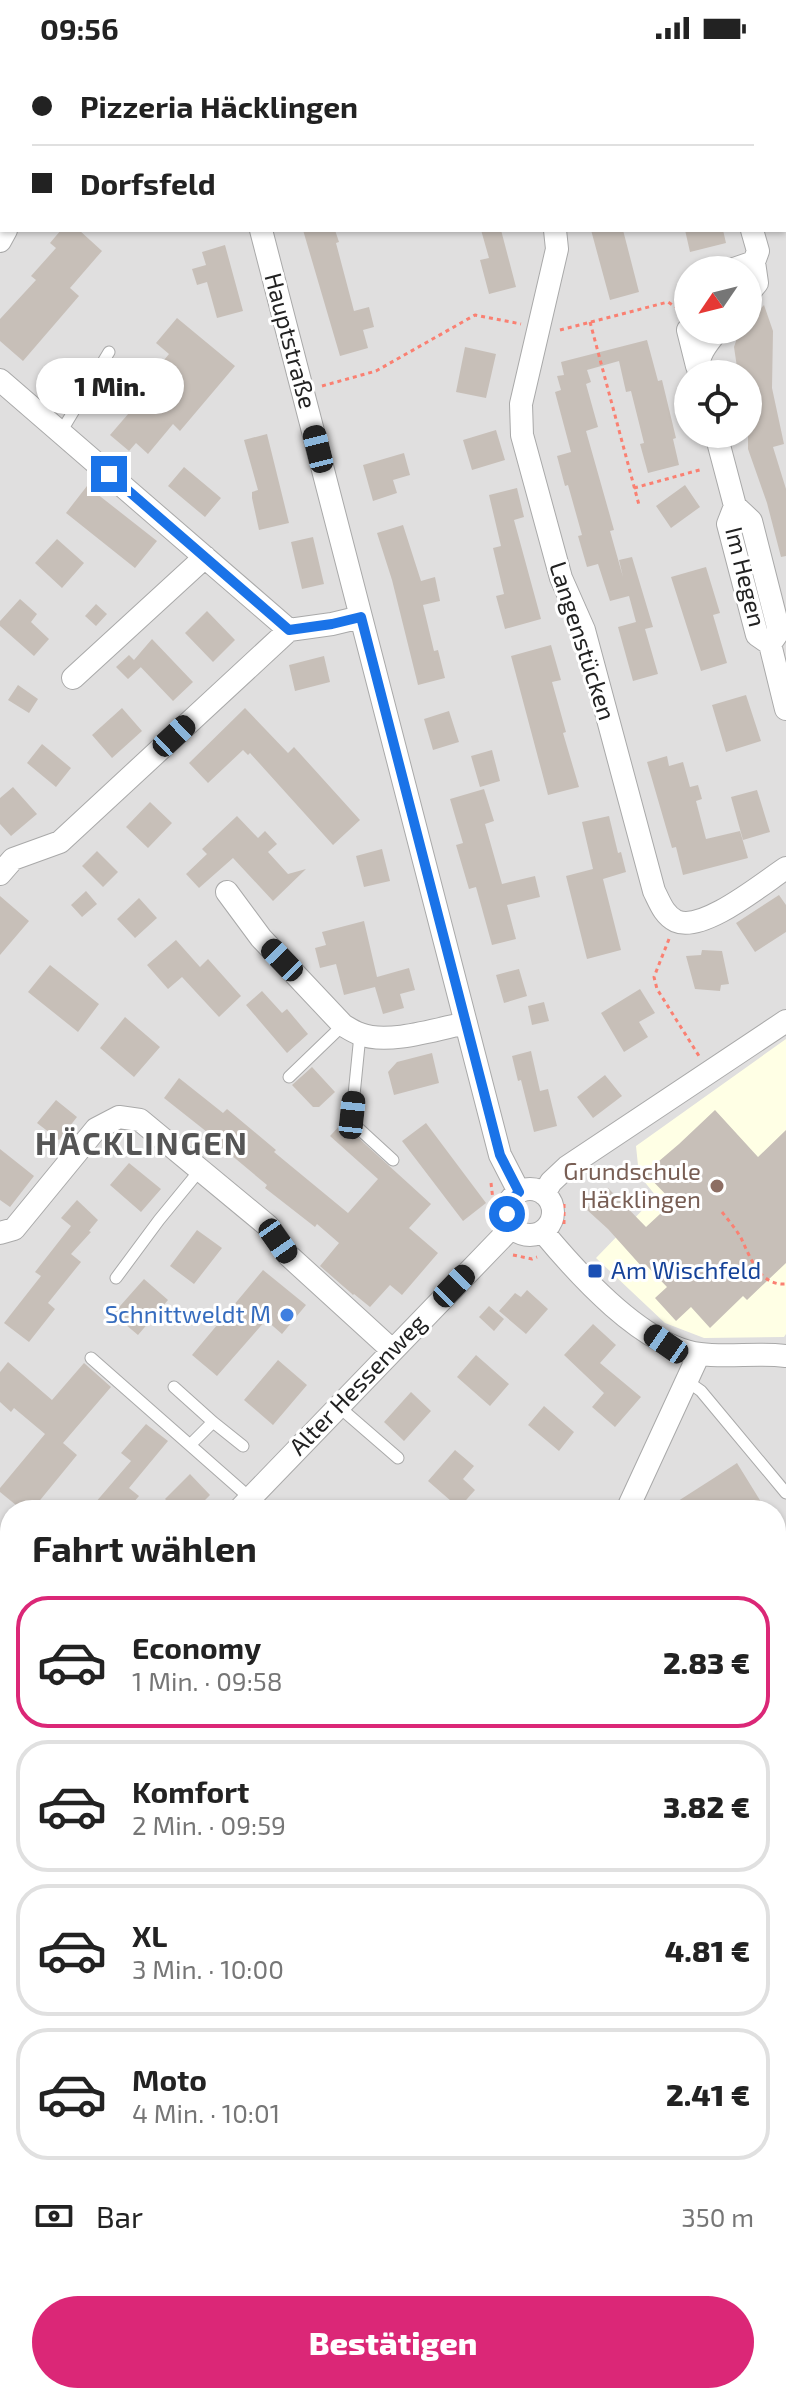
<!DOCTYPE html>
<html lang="de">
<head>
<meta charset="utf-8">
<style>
	:root { --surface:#fff; --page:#f6f6f6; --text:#222; --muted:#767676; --line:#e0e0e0; --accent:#db2777 }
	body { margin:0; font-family:"Exo 2",sans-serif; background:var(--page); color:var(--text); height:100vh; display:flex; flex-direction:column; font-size:30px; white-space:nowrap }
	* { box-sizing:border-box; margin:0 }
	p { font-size:26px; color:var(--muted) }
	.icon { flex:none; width:44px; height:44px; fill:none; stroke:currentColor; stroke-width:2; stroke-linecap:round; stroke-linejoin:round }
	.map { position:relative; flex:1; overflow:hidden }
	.panel { position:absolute; left:0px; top:1444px; width:786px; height:904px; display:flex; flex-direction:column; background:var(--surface); border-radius:32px 32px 0 0; box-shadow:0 2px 6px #0004 }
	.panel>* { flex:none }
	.hud { position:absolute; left:0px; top:0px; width:786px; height:176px; box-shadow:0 2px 6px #0004; display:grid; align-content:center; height:176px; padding:0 32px; background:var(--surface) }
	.needle { width:52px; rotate:235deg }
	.buttons { position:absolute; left:674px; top:200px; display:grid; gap:16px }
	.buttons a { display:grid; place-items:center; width:88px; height:88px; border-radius:50%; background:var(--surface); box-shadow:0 2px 6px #0004; font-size:40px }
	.end { position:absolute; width:36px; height:36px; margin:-18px; border:10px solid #1a73e8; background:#fff; box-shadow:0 0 0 4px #fff }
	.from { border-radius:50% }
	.bubble { position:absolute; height:56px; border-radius:28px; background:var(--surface); box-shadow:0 2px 6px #0004; font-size:26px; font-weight:800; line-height:56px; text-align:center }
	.car { position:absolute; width:24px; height:48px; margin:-24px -12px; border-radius:10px; box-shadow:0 0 6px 2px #0007; background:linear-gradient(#222 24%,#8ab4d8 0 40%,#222 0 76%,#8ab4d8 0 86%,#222 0) }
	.hud b { display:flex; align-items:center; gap:28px; height:76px; font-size:30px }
	.hud b+b { border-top:2px solid var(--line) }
	.hud i { width:20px; height:20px; background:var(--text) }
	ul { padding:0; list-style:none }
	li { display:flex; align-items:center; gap:24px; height:132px; margin:0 16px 12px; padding:0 16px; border:4px solid var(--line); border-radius:32px }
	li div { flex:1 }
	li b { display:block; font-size:30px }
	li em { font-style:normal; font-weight:800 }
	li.selected { border-color:var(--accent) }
	li>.icon { width:72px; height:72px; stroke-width:1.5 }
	h2 { padding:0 32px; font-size:36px; line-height:96px }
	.pay { display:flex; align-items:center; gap:20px; height:88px; padding:0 32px; font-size:30px }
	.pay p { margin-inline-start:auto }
	.primary-button { display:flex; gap:16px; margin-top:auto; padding:16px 32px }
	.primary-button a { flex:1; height:92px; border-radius:48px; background:var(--accent); color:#fff; font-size:32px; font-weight:800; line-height:92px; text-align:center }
	.status { display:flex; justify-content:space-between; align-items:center; height:56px; padding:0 40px; background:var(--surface); direction:ltr }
	.status svg { height:22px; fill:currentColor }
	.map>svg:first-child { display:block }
	.residential { fill:#e0dfdf; fill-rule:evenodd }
	.education { fill:#ffffe5 }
	.farmland { fill:url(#farmland-dots) }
	.grass { fill:#cdebb0 }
	.forest { fill:url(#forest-firs) }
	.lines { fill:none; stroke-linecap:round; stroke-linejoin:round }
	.stream { stroke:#aad3df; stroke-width:6 }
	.building { fill:#c7bfb8 }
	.service-casing { stroke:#a9a9a9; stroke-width:13 }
	.minor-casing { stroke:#a9a9a9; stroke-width:24 }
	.path { stroke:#fa8072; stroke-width:3; stroke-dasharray:4 4; stroke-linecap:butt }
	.service { stroke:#fff; stroke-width:11 }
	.minor { stroke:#fff; stroke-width:22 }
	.route { stroke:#1a73e8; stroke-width:10 }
	.education-dot { fill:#8d6e63; stroke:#fff; stroke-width:3 }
	.transit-dot { fill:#1a4fb4; stroke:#fff; stroke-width:3 }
	.shop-dot { fill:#3f7fe0; stroke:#fff; stroke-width:3 }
	.labels { text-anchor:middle; stroke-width:6; stroke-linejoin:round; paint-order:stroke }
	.street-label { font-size:24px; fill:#222; stroke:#fff }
	.education-label { font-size:24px; fill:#785e54; stroke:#fff; text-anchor:end }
	.transit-label { font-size:24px; fill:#164399; stroke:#fff; text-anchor:start }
	.shop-label { font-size:24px; fill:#366cbe; stroke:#fff; text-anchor:end }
	.district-label { font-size:32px; font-weight:bold; letter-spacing:2px; fill:#555; stroke:#fff }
</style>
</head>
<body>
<div class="status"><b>09:56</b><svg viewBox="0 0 49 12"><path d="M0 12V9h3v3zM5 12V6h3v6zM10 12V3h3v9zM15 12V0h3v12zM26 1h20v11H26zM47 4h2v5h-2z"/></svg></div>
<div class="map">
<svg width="786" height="2348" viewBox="0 0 786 2348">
	<defs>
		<pattern id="farmland-dots" width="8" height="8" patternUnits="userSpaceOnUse" patternTransform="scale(2)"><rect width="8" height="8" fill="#eef0d5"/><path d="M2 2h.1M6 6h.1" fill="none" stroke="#ccceb7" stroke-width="1.8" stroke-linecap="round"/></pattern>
		<pattern id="forest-firs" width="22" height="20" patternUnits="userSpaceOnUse" patternTransform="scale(2)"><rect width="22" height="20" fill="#add19e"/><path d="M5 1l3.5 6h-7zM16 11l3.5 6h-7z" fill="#95b388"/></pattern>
	</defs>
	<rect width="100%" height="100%" fill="#f2efe9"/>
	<path class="residential" d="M0 0H786V1621L776 1628V1454H10V2268L0 2280ZM2 2H784V174H2ZM688 214H748V274H688ZM688 318H748V378H688Z"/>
	<path class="education" d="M786 983V1278L784 1281 704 1282 665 1267 596 1202 656 1140 639 1119 636 1090Z"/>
	<path class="farmland" d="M776 1894 786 1902V2348H434L446 2338H776Z"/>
	<path class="grass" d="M246 2338H307L317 2348H240Z"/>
	<path class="forest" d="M10 2285V2338H52L58 2348H0V2297Z
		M91 2338H246L240 2348H88Z"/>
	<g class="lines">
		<path class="stream" d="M776 1764 786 1760"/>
	</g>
	<path class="building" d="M61 174H79L102 195 70 232 79 240 23 305 0 285V263L36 224 31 220 56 192 50 187Z
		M303 174H335L339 186 336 187 354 255 369 251 374 271 363 274 368 292 340 300Z
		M481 174H501L516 231 489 238 480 204 489 202Z
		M591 174H623L639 236 610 244Z
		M685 174H723L726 187 690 196Z
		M225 189 243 255 217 262 207 226 197 229 192 213 206 209 202 196Z
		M764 249 773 275 772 332 784 388 773 391 786 433V500L781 501 767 447 748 393V318H738L734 291 739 276 748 274V266Z
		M177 262 235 310 180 375 173 368 148 398 136 387 129 395 110 379 141 343 136 338 169 298 156 287Z
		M647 284 658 325 662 324 676 382 673 383 679 409 648 417 640 388 644 387 631 335 626 336 619 305 587 314 591 326 586 328 598 371 586 375 614 474 610 475 623 521 619 504 632 501 653 571 645 573 658 618 633 625 618 571 636 566 629 540 610 545 598 508 587 511 578 480 582 479 568 429 565 430 557 400 571 396 555 336 561 334 557 320 564 319 561 306Z
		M465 291 496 298 486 342 456 336Z
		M496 374 505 404 472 414 463 384Z
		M267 378 289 467 259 474 252 442V436L258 434 244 384Z
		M404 397 410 419 393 424 397 437 373 445 363 409Z
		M184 411 221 442 205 461 168 430Z
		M685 429 700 451 671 472 656 450Z
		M87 430 157 485 135 512 66 457Z
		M517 432 524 461 514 464 541 563 505 573 496 540 504 538 493 492 501 490 489 439Z
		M403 469 421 525 435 521 440 545 423 549 434 595 438 594 445 622 418 629 392 524 377 477Z
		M313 481 324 528 302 533 291 486Z
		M57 483 84 507 62 532 35 507Z
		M706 511 720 557 713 559 727 607 701 615 671 521Z
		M20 543 37 558 31 566 49 583 34 600 0 570V565Z
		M96 548 107 558 96 570 85 560Z
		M207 555 235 584 213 606 185 577Z
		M152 583 193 626 173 645 134 604Z
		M551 589 561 624 552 626 566 676 563 677 579 731 548 739 511 600Z
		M129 599 141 611 128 623 116 611Z
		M324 600 330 626 295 635 289 609Z
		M18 629 38 643 29 657 8 644Z
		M746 639 761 685 726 696 712 649Z
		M122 652 142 675 112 702 92 679Z
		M245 652 288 697 294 691 360 764 333 789 250 697 248 699 243 694 208 727 189 707Z
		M449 655 459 686 433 694 424 663Z
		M42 688 71 712 56 731 27 707Z
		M492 694 500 725 480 731 471 700Z
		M667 700 669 710 683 706 690 731 698 729 702 743 696 745 706 783 740 775 748 802 683 819 676 791 672 792 647 706Z
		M13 731 37 758 11 780 0 768V742Z
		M484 733 494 765 485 768 502 828 535 820 540 841 507 849 516 883 492 889 476 831 469 833 456 789 463 787 450 743Z
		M757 734 770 776 743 784 731 741Z
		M150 746 172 767 148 792 126 771Z
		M237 760 258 782 265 775 277 788 268 796 288 818 306 813 273 845 233 802 199 832 186 818 207 798 202 793Z
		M609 760 618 797 621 796 626 816 603 823 621 894 587 903 566 820 593 813 582 766Z
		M382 793 390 825 364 831 356 800Z
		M97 795 118 816 103 831 82 810Z
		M86 835 97 848 82 861 71 849Z
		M779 839 786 849V876L755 896 736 867Z
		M0 840 29 865 0 899Z
		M139 842 157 862 135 882 117 863Z
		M364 865 377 921 409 912 415 934 400 938 404 952 383 958 375 931 344 939 336 908 320 912 315 892 326 889 322 876Z
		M176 884 200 911 208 903 241 940 219 961 182 921 168 933 147 909Z
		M702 894 722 895 729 928 721 929 720 935 695 933 686 900 701 899Z
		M50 909 99 948 78 976 28 936Z
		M519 913 527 940 504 947 496 919Z
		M640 933 655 957 639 966 648 981 624 996 601 957Z
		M262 935 282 957 287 953 308 978 287 997 246 949Z
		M544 946 549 965 532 969 528 950Z
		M125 961 160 991 134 1021 100 992Z
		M531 995 540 1035 548 1033 557 1070 534 1076 521 1024 518 1025 512 1000Z
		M432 997 439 1027 394 1039 388 1016 397 1006Z
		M312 1011 335 1036 319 1051H313L292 1029Z
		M605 1019 622 1040 593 1062 577 1041Z
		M179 1022 223 1057 227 1053 276 1094 274 1096 348 1157 378 1123 330 1080 342 1067 431 1148 409 1172 438 1197 402 1239 390 1229 370 1251 354 1238 353 1239 351 1237 320 1210 339 1187 317 1168 315 1171 265 1132 267 1129 206 1078 207 1076 164 1042Z
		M56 1044 77 1061 59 1084 37 1067Z
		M715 1054 758 1101 786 1074V1207L747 1244 743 1240 710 1272 691 1251 676 1265 655 1242 667 1231 645 1208 642 1211 608 1173 586 1153 608 1132 646 1171 673 1146 645 1117 679 1088Z
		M426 1067 486 1147 463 1165 402 1085Z
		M0 1093 34 1120 10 1151 0 1144Z
		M129 1107 161 1133 141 1156 110 1129Z
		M77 1144 98 1164 89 1175 91 1176 71 1198 81 1206 48 1247 55 1253 29 1286 4 1267 41 1220 35 1216 71 1170 61 1162Z
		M197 1174 222 1192 194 1228 170 1210Z
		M263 1214 306 1249 282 1278 266 1264 217 1320 192 1299Z
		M144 1223 168 1244 138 1279 113 1258Z
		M527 1234 548 1253 526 1278 499 1255 515 1237 521 1241Z
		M489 1250 504 1263 494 1275 479 1261Z
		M593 1268 616 1289 600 1307 641 1341 615 1371 592 1351 604 1337 564 1299Z
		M476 1299 509 1328 490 1350 457 1321Z
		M278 1304 307 1329 273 1369 244 1344Z
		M8 1306 52 1344 84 1307 111 1331 63 1387 77 1399 32 1454H22L0 1436V1432L45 1378 14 1352 11 1356 0 1346V1316Z
		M411 1336 431 1355 404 1385 384 1366Z
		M544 1350 574 1376 559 1395 528 1369Z
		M146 1368 168 1385 129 1432 139 1440 127 1454H89L131 1405 121 1397Z
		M455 1394 474 1410 463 1423 475 1434 459 1452 428 1425Z
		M737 1407 766 1454H664L714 1422Z
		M190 1418 210 1439 195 1454H176L165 1443Z"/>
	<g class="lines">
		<g class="service-casing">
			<path id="service" d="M61 376 109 296
				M360 979 352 1059 357 1071 393 1104
				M289 1021 343 969
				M116 1222 159 1164 200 1114
				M91 1302 250 1442
				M687 1325 701 1335 786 1437
				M174 1331 213 1366 190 1389
				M338 1350 398 1402
				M213 1366 243 1390
				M425 2348 436 2338"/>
		</g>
		<g class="minor-casing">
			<path id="minor" d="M12 0 14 2
				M216 0V2
				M513 0 514 2
				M725 0 726 2
				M261 174 500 1099 519 1136
				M555 174 557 193 521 348 522 379 561 522 584 574 654 835C660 847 664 859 676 865 703 877 763 827 786 812
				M0 185 6 174
				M731 214 754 206
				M748 238 757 227 754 206 758 195 752 174
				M688 274 697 310
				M699 318C695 301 708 286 718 274
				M0 324 289 574
				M716 378 735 450 751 465 779 575 770 588 786 653
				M735 450 728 468 757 579 770 588
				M73 622 205 501
				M0 818 13 803 60 786 289 574 332 568 361 561
				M227 836 261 882 343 969C348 972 354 976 360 978 388 989 437 973 466 967
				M507 1156a23 23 0 1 1 46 0a23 23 0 1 1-46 0Z
				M544 1138 551 1126 567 1111 786 965
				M543 1176C578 1218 643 1291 700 1298 729 1302 757 1296 786 1300
				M0 1177 14 1173 96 1073 119 1061 140 1064 268 1170 288 1199 392 1294
				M239 1454 512 1171
				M627 1454 699 1298
				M0 1582 10 1590
				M0 1708 10 1697
				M0 1861 10 1858
				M0 1923 10 1932
				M0 2145 10 2140"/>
		</g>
		<path class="path" d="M590 266 639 449
			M560 274 668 246 682 255
			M322 330 376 315 475 259 521 268
			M634 432 703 413
			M669 883 654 921 657 933 699 1000
			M491 1127 493 1144 491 1163
			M564 1148V1168
			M722 1156C729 1165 737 1174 742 1184 751 1203 760 1230 786 1228
			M513 1199 532 1203 537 1201
			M330 2338 339 2348"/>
		<use href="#service" class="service"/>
		<use href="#minor" class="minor"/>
	</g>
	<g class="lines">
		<path class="route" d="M109 418 289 574 332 568 361 561 500 1099 519 1136 510 1145 507 1158"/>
	</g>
	<circle class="education-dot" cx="717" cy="1130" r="8"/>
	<rect class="transit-dot" x="587" y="1207" width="16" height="16" rx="4"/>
	<circle class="shop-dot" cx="287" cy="1259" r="8"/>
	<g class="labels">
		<g class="street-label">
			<text transform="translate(290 285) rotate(75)" y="8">Hauptstraße</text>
			<text transform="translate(745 521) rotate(76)" y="8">Im Hegen</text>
			<text transform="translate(582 585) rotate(72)" y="8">Langenstücken</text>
			<text transform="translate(358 1329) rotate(-46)" y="8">Alter Hessenweg</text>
		</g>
		<g class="education-label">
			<text x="701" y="1124">Grundschule<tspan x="701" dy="28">Häcklingen</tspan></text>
		</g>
		<g class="transit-label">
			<text x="611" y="1223">Am Wischfeld</text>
		</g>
		<g class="shop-label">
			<text x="271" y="1267">Schnittweldt M</text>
		</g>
		<g class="district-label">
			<text x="142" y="1099">HÄCKLINGEN</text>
		</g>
	</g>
</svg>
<div class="buttons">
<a><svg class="needle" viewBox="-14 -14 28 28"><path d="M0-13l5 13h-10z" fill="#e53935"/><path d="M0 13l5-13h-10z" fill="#767676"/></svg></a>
<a><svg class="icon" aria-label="locate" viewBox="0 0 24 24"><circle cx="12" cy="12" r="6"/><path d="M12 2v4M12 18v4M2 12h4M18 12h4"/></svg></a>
</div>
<i class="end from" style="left:507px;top:1158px"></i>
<i class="end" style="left:109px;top:418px"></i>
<div class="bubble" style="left:36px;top:302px;width:148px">1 Min.</div>
<i class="car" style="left:318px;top:393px;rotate:346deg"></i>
<i class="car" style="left:174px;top:680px;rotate:47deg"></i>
<i class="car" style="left:282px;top:904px;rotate:316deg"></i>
<i class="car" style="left:352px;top:1059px;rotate:6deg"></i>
<i class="car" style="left:278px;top:1185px;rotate:145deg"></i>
<i class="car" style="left:454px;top:1230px;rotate:44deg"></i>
<i class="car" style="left:666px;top:1288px;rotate:305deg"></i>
<div class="hud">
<b><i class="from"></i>Pizzeria Häcklingen</b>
<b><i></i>Dorfsfeld</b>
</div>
<section class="panel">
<h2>Fahrt wählen</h2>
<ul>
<li class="selected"><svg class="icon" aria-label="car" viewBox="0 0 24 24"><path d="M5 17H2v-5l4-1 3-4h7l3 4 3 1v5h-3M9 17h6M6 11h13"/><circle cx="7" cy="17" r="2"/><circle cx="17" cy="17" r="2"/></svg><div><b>Economy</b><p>1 Min. · 09:58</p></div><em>2.83 €</em></li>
<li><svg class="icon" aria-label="car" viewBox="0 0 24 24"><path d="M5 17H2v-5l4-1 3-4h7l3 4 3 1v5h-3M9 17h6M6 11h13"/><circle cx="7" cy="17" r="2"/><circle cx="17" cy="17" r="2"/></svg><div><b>Komfort</b><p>2 Min. · 09:59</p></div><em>3.82 €</em></li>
<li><svg class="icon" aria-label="car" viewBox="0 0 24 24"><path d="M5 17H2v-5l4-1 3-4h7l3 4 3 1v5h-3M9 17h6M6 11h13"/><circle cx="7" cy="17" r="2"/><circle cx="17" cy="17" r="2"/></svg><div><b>XL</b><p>3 Min. · 10:00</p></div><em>4.81 €</em></li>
<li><svg class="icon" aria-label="car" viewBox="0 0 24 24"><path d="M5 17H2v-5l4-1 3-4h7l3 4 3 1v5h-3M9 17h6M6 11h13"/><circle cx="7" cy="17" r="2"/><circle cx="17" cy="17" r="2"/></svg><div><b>Moto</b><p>4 Min. · 10:01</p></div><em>2.41 €</em></li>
</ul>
<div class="pay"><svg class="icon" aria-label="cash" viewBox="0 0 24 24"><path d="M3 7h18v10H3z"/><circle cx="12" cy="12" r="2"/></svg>Bar<p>350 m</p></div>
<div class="primary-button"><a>Bestätigen</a></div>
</section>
</div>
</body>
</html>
